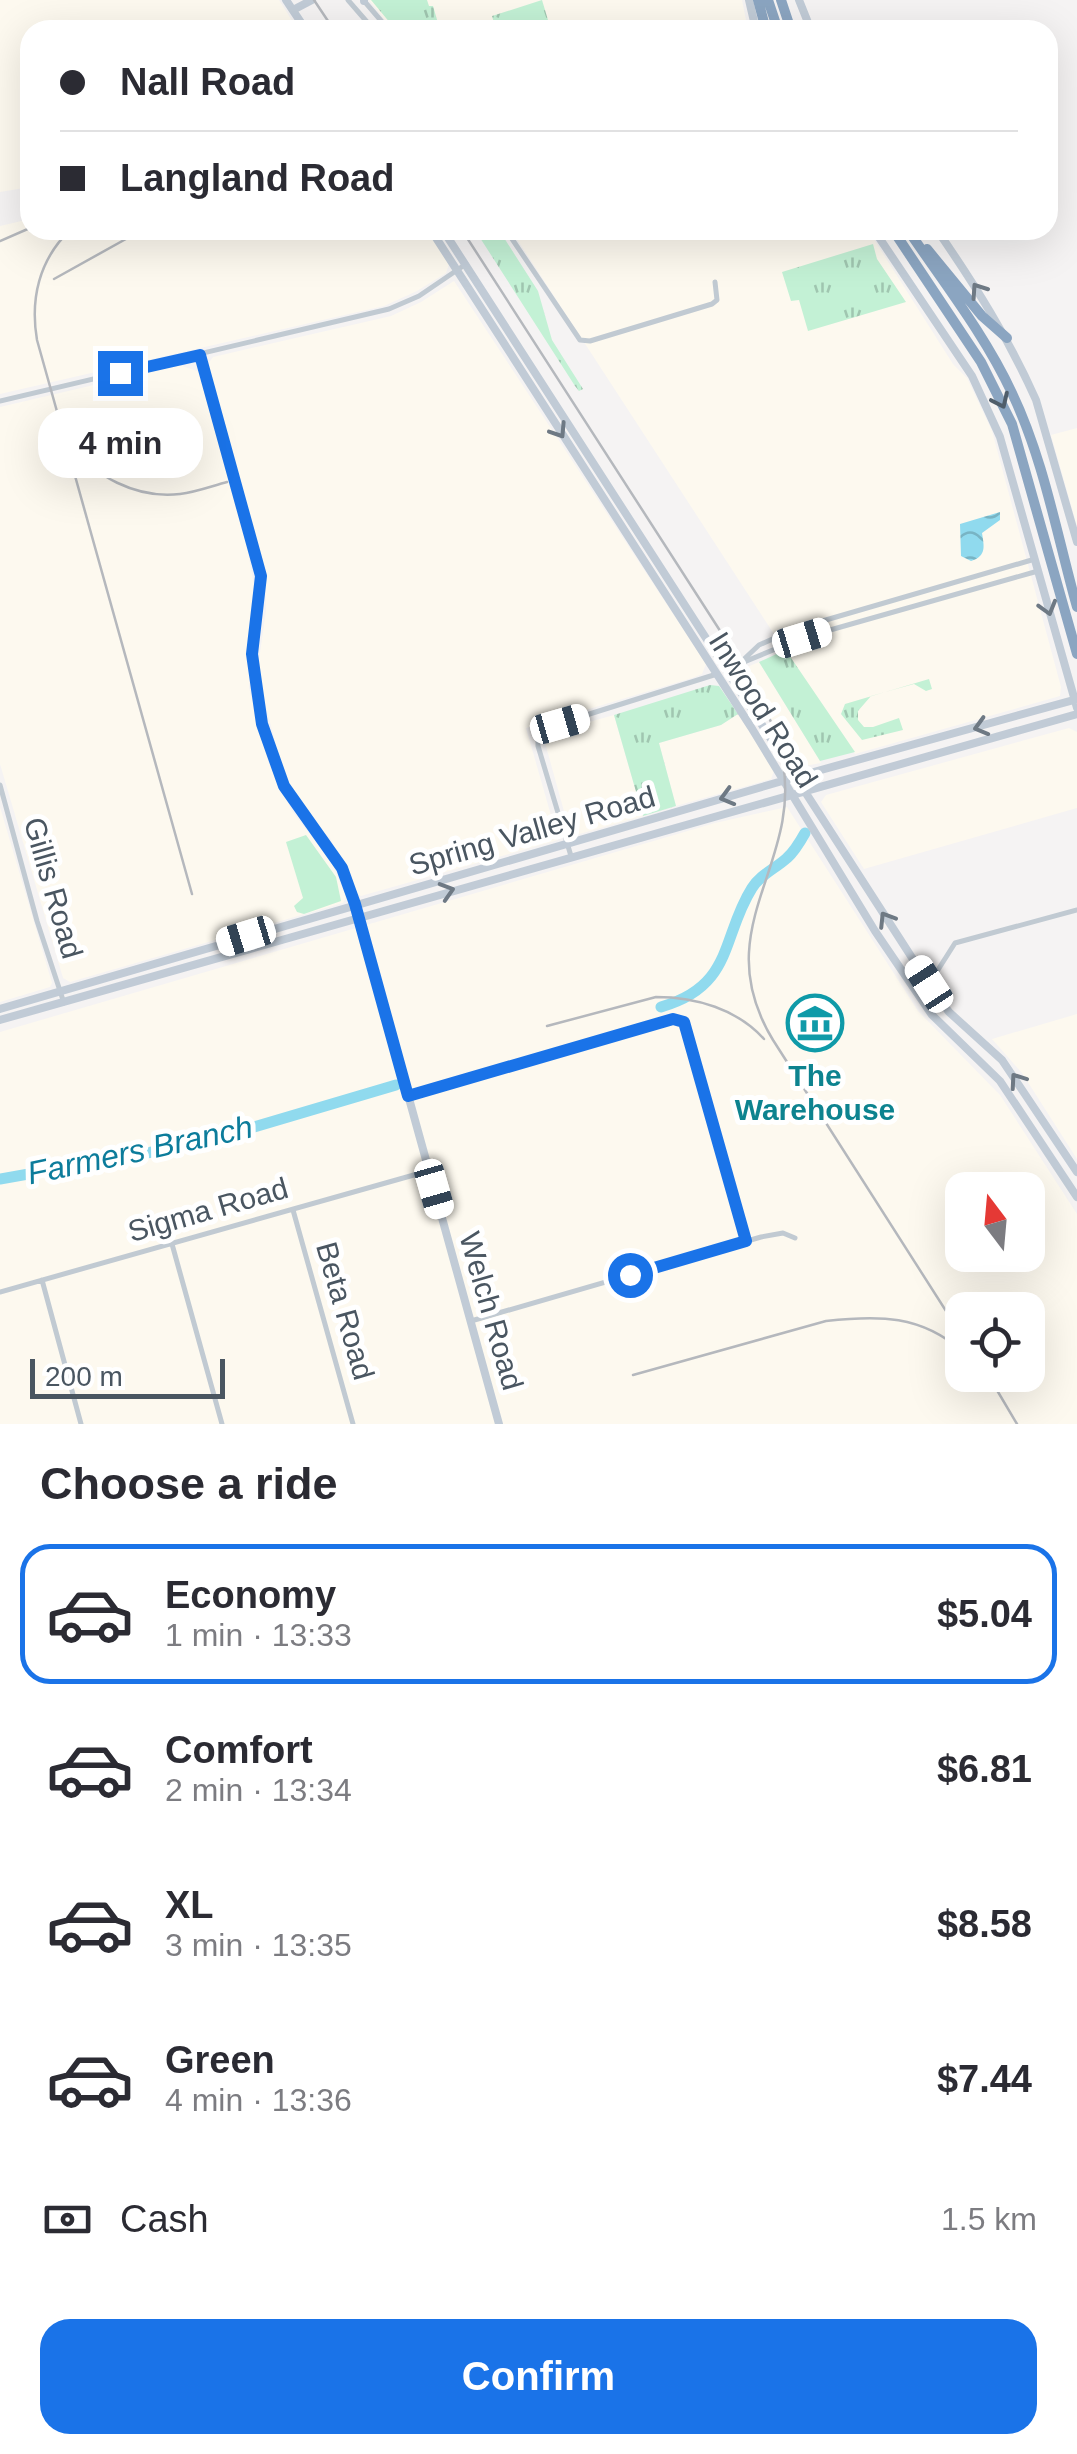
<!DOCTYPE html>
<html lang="en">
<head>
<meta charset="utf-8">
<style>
	:root { --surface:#fff; --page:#f7f7f7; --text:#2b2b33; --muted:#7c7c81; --line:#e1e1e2; --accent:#1a73e8 }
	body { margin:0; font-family:Arial,sans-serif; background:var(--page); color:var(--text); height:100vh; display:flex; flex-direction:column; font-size:38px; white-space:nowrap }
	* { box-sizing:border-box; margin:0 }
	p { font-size:32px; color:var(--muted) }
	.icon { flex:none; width:55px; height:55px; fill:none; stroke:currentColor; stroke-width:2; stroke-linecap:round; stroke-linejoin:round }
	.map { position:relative; height:1424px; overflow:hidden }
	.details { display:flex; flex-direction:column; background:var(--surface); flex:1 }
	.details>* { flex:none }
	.hud { position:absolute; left:20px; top:20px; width:1038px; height:220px; border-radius:30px; box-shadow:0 10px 40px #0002; display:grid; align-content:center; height:220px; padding:0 40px; background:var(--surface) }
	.needle { width:65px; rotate:344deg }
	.fabs { position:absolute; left:945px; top:1172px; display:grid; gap:20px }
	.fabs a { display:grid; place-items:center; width:100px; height:100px; border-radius:20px; background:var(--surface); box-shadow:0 10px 40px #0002; font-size:50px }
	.scale { position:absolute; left:30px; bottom:25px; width:195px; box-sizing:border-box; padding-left:10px; border:5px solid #4a5661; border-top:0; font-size:28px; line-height:35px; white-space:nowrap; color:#4a5661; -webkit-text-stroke:8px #fff; paint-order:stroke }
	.end { position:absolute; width:45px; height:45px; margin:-22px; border:12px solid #1a73e8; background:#fff; box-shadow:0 0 0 5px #fff }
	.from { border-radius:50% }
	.bubble { position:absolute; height:70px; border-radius:30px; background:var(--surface); box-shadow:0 10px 40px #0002; font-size:32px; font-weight:700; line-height:70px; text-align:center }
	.car { position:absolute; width:30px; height:60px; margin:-30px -15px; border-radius:12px; box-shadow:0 0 8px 2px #0007; background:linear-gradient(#fff 24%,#345 0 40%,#fff 0 76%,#345 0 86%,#fff 0) }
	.hud b { display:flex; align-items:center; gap:35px; height:95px; font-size:38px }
	.hud b+b { border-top:2px solid var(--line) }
	.hud i { width:25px; height:25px; background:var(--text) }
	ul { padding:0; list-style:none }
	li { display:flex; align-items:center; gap:30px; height:140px; margin:0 20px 15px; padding:0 20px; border:5px solid transparent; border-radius:30px }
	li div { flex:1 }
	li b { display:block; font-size:38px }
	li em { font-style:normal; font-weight:700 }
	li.selected { border-color:var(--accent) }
	li>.icon { width:90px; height:90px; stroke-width:1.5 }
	h2 { padding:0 40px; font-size:45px; line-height:120px }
	.pay { display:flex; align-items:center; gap:25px; height:110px; padding:0 40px; font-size:38px }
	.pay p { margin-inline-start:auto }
	.action { display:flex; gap:20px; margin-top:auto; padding:20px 40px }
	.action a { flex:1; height:115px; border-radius:30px; background:var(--accent); color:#fff; font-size:40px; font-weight:700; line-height:115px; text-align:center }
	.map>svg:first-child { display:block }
	.commercial { fill:#fdf9ef; fill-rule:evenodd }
	.grass { fill:url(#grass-tufts) }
	.park { fill:#c3f1d5 }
	.water { fill:url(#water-waves) }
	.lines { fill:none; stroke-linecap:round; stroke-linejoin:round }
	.river { stroke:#90daee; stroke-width:11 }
	.street { stroke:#c1cad2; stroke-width:5 }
	.secondary { stroke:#c1cbd6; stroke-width:8 }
	.highway { stroke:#8ba5c1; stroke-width:10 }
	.rail { stroke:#b5b8bd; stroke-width:2.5 }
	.oneway { stroke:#6e7984 }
	.oneway2 { stroke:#505e6b }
	.route { stroke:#1a73e8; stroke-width:12 }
	.labels { text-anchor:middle; stroke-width:10; stroke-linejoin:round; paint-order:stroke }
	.street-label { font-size:30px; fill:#4a5661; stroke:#fff }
	.culture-label { font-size:30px; font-weight:bold; fill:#0d838f; stroke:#fff }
	.water-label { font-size:32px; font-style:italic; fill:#0c7c9b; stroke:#fff }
</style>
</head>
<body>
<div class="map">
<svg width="1077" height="1424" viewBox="0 0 1077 1424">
	<defs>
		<pattern id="grass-tufts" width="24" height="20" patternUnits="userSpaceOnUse" patternTransform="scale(2.5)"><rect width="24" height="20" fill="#c3f1d5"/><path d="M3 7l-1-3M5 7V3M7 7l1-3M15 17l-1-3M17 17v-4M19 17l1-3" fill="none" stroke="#a0c6b0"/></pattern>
		<pattern id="water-waves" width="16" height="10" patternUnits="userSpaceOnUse" patternTransform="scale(2.5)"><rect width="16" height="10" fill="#90daee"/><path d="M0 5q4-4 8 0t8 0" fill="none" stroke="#78b4c4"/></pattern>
	</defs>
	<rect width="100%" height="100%" fill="#f5f3f3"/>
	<path class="commercial" d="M0 0H279L298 30H30V187L0 192Z
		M369 0H742L748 30H393Z
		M30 219V230H427L449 264 446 273 417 291 384 306 0 394V226Z
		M511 230H868L953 364 967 378 992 431 1061 687 1060 696 855 754 772 631Z
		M454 281 706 664 702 674 692 678 526 728 558 840 361 896 357 893 330 838 315 823 290 785 280 760 261 688 259 660 266 611 265 573 208 364 213 357 391 316 421 302Z
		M179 365 200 372 247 546 254 586 249 688 269 764 292 811 332 863 346 897 343 903 70 982 63 978 0 764V407Z
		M1077 428V526L1051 435Z
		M759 662 820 761 821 763 798 767 792 764 747 667Z
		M738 714 774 771 771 779 676 806 659 743 721 725Z
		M614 715 643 816 576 835 570 833 544 739 546 734Z
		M1069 728 1077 732V808L864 869 821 802 826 795Z
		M0 807 52 983 50 987 0 1002Z
		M787 807 918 1011 1000 1095 1077 1214V1424H0V1032L715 823ZM962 1190H1028V1255H962ZM962 1310H1028V1375H962Z
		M1077 1014V1159L1022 1073 992 1039Z"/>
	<path class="grass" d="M371 0H427L429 6H433L440 30H396Z
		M542 0 551 30H496L492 16Z
		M475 230H499L538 291 552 340 583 389 579 391 575 386Z
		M873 244 877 259 906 302 808 331 799 300 791 301 782 272Z
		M783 651 787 652 855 752 820 761 759 662Z
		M929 679 932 689 926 691 914 684 871 696 858 711V720L864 727H873L899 718 903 730 862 740 841 714 845 704Z
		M710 685 719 686 738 714 721 725 659 743 676 806 643 816 614 715Z"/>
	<path class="park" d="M306 835 336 877 341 901 304 914 297 912 294 906 303 898 286 842Z"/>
	<path class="water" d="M1000 512V520L982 533C984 546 987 556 971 561L961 556 960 524Z"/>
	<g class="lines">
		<path class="river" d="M661 1007C734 986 721 937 752 888 761 874 775 869 787 858 795 851 800 842 805 833
			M0 1179 197 1144 396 1085"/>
		<path class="street" d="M348 0 374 30
			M365 2 389 30
			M506 230 580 340 590 341 712 304 717 300 715 282
			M200 355 261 576 252 655 262 724 284 786 333 853 355 905
			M0 401 389 309 419 296 466 264
			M742 661 759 645 795 629 1035 559
			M727 669 802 638 1038 571
			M0 785 37 921 64 1003
			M571 856 538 746V734L548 727 717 674
			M929 984 955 943 1077 910
			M408 1096 680 1020 689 1035 746 1241
			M293 1210 353 1424
			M172 1244 222 1424
			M42 1280 81 1424
			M0 1292 428 1171
			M471 1321 761 1237 783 1233 795 1238"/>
		<path class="secondary" d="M286 0 306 30
			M364 0V1
			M749 0 756 30
			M799 0 811 30
			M293 10 312 0
			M431 230 751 727 875 931 932 1015 1000 1081 1077 1197
			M443 230 936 995 949 1012 1002 1060 1077 1172
			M874 230 972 376 1000 437 1077 708
			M937 230C975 285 1009 339 1036 400L1077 542
			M358 914 499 1424
			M0 1009 803 775 1077 699
			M0 1020 1077 714"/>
		<path class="highway" d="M758 0 766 30
			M768 0 778 30
			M781 0 791 30
			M893 230 981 362 1012 424 1077 654
			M908 230C944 283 985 335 1012 393 1044 460 1057 536 1077 607
			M927 249 982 316 1007 338"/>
		<path class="rail" d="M314 0 334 30
			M70 230C39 260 30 299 37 340L192 894
			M462 230 726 640C748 676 774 716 782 758 804 865 705 928 773 1040L962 1336
			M0 241 30 228
			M54 279 142 230
			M70 440C90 477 139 499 180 494 196 492 212 486 227 482
			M547 1026 656 997C696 997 737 1009 764 1039
			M633 1375 826 1321C879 1315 921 1315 962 1351
			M988 1375 1017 1424"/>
	</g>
	<defs><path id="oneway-chevron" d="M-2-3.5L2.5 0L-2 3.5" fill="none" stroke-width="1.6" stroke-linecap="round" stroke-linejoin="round" transform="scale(2.5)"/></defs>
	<g class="oneway">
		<use href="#oneway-chevron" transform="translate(978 290) rotate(-124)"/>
		<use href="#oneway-chevron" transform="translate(559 431) rotate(57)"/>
		<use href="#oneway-chevron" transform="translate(1048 608) rotate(74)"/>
		<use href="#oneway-chevron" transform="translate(981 727) rotate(164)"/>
		<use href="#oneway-chevron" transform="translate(727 797) rotate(164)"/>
		<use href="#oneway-chevron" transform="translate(447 891) rotate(-17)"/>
		<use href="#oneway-chevron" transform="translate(886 919) rotate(-122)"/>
		<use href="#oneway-chevron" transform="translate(1017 1080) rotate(-125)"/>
	</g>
	<use class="oneway2" href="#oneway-chevron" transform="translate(1001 401) rotate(65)"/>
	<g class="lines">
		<path class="route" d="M120 373 200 355 261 576 252 654 262 724 284 786 342 868 355 904 408 1096 673 1019 684 1022 746 1241 630 1275"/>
	</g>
	<defs>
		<g id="museum-ring" transform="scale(2.875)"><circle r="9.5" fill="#fff" stroke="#0f9aa8" stroke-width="1.5"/><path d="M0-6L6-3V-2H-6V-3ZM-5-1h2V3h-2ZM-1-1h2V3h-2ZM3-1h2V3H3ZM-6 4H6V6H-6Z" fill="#0f9aa8"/></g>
	</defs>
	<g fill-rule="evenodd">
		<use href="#museum-ring" x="815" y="1023"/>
	</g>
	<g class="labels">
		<g class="street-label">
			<text transform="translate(763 710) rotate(58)" y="10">Inwood Road</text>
			<text transform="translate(532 831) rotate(-16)" y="10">Spring Valley Road</text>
			<text transform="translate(53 888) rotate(74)" y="10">Gillis Road</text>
			<text transform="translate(208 1210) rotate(-16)" y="10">Sigma Road</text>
			<text transform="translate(345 1311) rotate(74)" y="10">Beta Road</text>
			<text transform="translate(491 1311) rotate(74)" y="10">Welch Road</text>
		</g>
		<g class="culture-label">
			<text x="815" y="1086">The<tspan x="815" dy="34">Warehouse</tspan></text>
		</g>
		<g class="water-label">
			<text transform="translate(140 1150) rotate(-12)" y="11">Farmers Branch</text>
		</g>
	</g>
</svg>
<div class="fabs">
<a><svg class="needle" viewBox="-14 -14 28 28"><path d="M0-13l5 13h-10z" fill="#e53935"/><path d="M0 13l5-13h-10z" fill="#7c7c81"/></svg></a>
<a><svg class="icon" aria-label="locate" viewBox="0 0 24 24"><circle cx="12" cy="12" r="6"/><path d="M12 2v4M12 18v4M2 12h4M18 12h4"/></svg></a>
</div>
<div class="scale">200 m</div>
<i class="end from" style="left:630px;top:1275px"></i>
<i class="end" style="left:120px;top:373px"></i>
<div class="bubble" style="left:38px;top:408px;width:165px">4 min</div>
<i class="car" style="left:802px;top:638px;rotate:73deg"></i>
<i class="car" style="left:560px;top:724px;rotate:74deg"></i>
<i class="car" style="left:246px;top:936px;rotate:253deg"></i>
<i class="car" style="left:929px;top:984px;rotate:327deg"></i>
<i class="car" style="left:434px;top:1189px;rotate:164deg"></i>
<div class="hud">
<b><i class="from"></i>Nall Road</b>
<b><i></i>Langland Road</b>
</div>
</div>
<section class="details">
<h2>Choose a ride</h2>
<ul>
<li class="selected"><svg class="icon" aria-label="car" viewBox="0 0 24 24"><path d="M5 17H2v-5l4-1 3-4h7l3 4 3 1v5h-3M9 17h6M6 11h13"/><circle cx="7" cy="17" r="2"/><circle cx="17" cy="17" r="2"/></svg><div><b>Economy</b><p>1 min · 13:33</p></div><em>$5.04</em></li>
<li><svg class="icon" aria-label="car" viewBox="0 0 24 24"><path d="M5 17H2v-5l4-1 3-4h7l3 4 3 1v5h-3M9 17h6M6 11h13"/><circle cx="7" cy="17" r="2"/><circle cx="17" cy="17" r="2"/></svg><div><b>Comfort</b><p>2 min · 13:34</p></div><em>$6.81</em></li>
<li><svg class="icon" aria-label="car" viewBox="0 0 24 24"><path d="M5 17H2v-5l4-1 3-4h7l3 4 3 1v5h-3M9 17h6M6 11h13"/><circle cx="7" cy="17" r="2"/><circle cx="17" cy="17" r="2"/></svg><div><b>XL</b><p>3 min · 13:35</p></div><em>$8.58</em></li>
<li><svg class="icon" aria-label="car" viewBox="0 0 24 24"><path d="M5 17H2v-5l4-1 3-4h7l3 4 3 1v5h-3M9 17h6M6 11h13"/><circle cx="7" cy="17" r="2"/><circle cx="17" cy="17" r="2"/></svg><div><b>Green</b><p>4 min · 13:36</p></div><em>$7.44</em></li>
</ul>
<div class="pay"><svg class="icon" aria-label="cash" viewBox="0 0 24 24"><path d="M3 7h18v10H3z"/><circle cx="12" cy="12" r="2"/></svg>Cash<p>1.5 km</p></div>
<div class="action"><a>Confirm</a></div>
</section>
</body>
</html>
